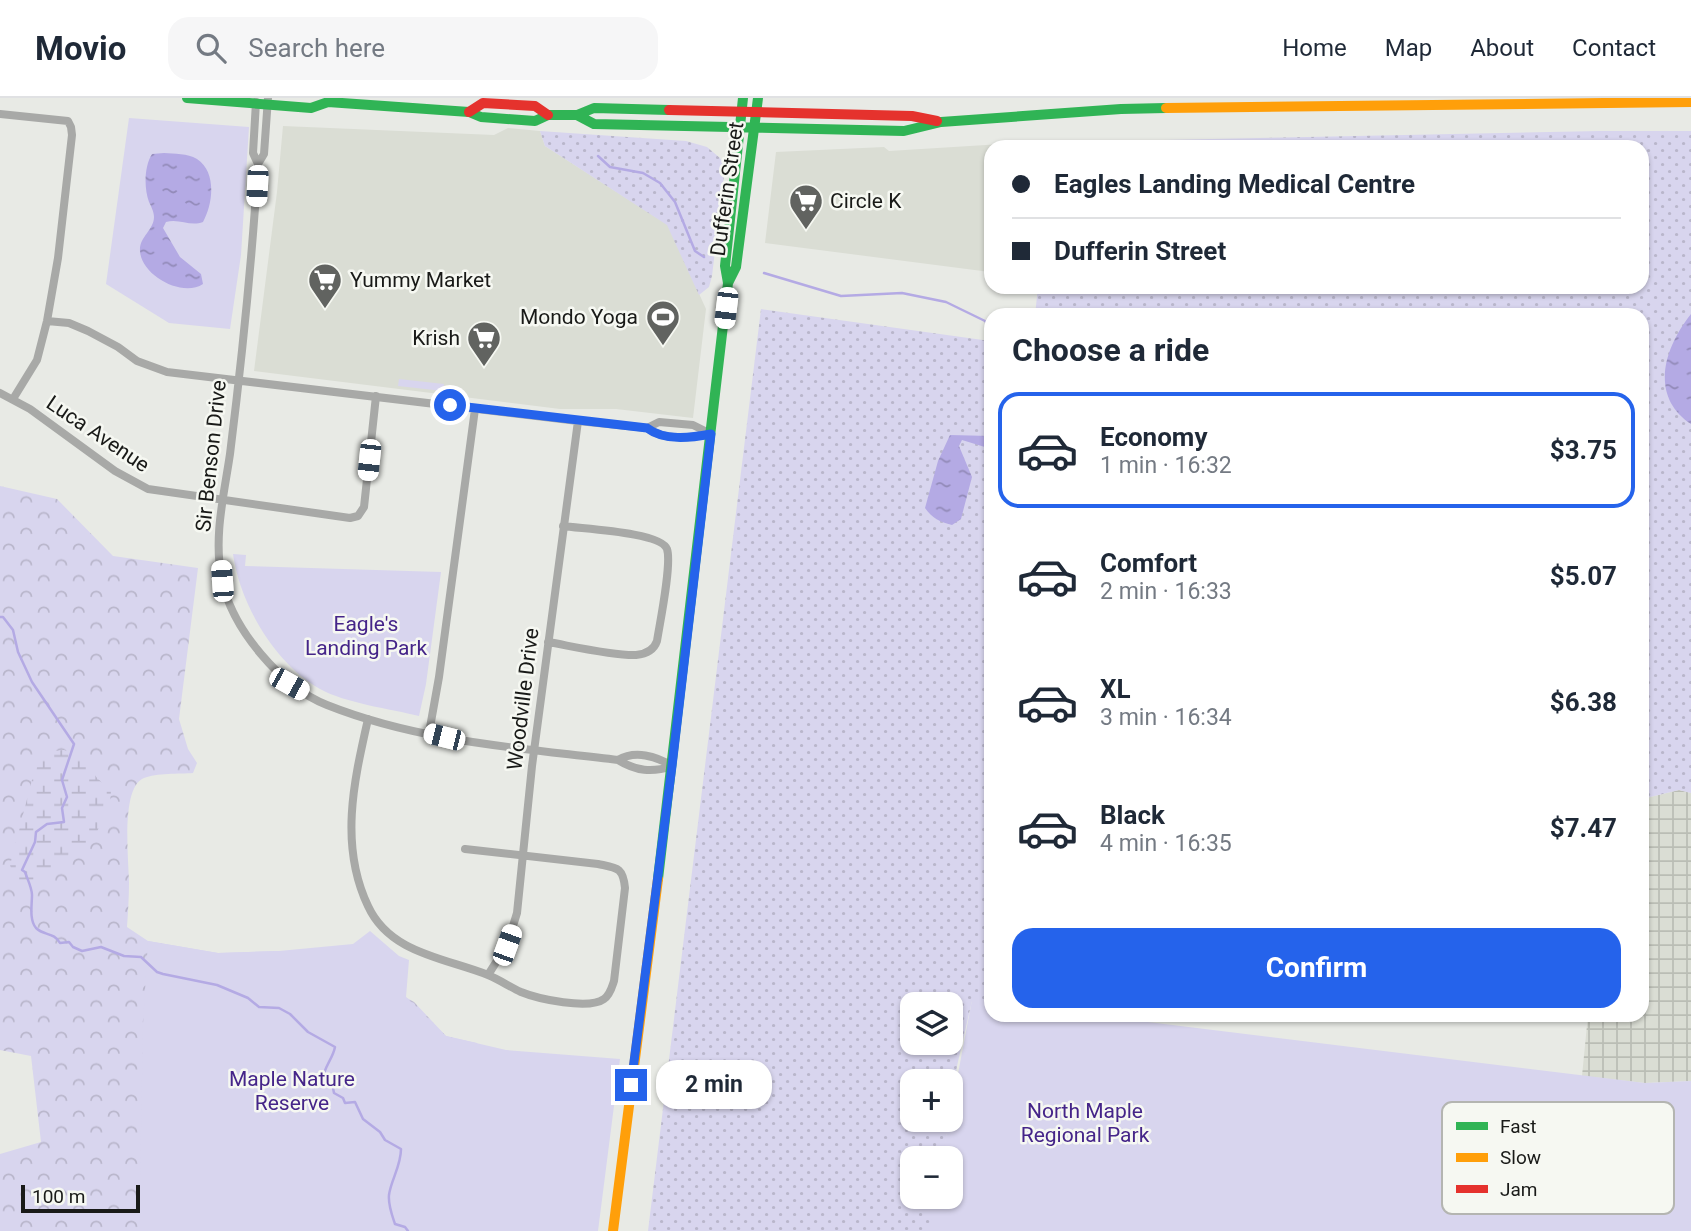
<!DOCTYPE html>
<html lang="en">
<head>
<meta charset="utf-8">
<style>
	:root { --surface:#fff; --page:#f6f6f7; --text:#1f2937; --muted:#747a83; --line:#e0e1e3; --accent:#2563eb }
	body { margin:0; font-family:Roboto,sans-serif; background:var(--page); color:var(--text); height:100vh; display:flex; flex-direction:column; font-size:26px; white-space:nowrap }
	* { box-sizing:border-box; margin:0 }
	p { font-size:23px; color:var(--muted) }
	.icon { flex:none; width:38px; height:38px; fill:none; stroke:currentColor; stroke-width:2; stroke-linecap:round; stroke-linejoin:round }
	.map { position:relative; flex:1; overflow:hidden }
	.side { position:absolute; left:984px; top:210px; width:665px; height:714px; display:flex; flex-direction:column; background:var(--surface); border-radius:21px; box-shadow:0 2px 5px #0004 }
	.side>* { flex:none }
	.banner { position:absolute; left:984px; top:42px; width:665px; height:154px; border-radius:21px; box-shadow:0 2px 5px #0004; display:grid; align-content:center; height:154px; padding:0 28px; background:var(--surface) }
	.tools { position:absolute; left:900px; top:894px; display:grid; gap:14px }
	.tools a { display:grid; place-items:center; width:63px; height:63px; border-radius:14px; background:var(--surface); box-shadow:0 2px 5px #0004; font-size:35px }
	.scale { position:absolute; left:21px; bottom:18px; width:119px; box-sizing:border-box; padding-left:7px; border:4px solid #191a18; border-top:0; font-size:19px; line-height:24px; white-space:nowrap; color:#191a18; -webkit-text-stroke:5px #f6f8f2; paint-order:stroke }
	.end { position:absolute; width:32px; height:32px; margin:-16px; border:9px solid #2563eb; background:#fff; box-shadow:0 0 0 4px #fff }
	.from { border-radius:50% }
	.bubble { position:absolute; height:49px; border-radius:21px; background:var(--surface); box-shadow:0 2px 5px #0004; font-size:23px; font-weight:700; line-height:49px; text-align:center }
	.car { position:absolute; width:21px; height:42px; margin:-21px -10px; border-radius:9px; box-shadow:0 0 5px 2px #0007; background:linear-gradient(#fff 24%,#345 0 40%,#fff 0 76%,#345 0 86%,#fff 0) }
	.banner b { display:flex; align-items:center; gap:24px; height:66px; font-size:26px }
	.banner b+b { border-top:2px solid var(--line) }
	.banner i { width:18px; height:18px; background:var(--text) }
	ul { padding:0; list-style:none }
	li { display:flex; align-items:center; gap:21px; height:116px; margin:0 14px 10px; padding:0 14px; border:4px solid transparent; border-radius:21px }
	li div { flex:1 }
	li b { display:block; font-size:26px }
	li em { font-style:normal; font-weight:700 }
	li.on { border-color:var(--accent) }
	li>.icon { width:63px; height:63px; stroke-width:1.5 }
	h2 { padding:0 28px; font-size:32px; line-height:84px }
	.cta { display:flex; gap:14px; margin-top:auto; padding:14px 28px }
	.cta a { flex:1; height:80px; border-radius:21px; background:var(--accent); color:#fff; font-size:28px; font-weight:700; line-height:80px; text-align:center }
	header { display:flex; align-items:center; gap:42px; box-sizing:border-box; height:98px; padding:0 35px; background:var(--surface); border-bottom:2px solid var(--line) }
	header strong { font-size:33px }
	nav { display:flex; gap:38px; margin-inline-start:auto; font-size:24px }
	.search { width:490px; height:63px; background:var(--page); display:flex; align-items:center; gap:18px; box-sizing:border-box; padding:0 24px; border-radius:21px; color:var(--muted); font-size:26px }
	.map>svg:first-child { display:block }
	.built { fill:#daddd4 }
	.industrial { fill:url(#industrial-grid) }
	.grass { fill:url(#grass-dots); fill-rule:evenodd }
	.forest { fill:url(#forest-crowns) }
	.wetland { fill:url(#wetland-marsh) }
	.green { fill:#d8d5ee }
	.water { fill:url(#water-ripples) }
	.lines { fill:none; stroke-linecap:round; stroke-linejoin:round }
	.stream { stroke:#b4aae4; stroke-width:2.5 }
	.street { stroke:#a8a9a7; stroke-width:8 }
	.fast { stroke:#30b455; stroke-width:10 }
	.slow { stroke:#ff9f0a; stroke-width:10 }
	.jam { stroke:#e5322d; stroke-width:10 }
	.route { stroke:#2563eb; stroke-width:9 }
	.labels { text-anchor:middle; stroke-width:5; stroke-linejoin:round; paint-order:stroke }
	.street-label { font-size:21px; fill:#191a18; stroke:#f6f8f2 }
	.poi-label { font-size:21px; fill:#191a18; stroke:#f6f8f2; text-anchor:start }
	.park-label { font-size:21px; fill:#452589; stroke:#f6f8f2 }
	.key { fill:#f6f8f2; stroke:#b4b5b1; stroke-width:2 }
	.key-label { font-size:19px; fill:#191a18 }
</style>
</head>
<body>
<header>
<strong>Movio</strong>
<div class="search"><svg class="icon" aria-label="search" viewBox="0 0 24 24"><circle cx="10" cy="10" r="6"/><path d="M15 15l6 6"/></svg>Search here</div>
<nav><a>Home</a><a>Map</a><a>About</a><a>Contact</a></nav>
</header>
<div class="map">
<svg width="1691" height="1133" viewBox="0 0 1691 1133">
	<defs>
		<pattern id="industrial-grid" width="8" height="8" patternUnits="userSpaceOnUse" patternTransform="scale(1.75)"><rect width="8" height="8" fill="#daddd4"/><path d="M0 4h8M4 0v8" fill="none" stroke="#babdb5"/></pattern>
		<pattern id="grass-dots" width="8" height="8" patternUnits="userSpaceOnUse" patternTransform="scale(1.75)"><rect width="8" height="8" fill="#d8d5ee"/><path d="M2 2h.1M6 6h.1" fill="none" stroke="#b9b6cb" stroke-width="1.8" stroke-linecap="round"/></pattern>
		<pattern id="forest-crowns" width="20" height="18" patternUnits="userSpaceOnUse" patternTransform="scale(1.75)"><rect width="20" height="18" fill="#d8d5ee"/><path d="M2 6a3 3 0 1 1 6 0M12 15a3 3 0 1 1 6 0" fill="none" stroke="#b9b6cb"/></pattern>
		<pattern id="wetland-marsh" width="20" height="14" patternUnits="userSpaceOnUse" patternTransform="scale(1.75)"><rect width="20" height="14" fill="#d8d5ee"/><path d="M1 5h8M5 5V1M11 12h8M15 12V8" fill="none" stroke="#b9b6cb"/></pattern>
		<pattern id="water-ripples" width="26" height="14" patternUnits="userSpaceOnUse" patternTransform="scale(1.75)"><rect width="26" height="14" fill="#b4aae4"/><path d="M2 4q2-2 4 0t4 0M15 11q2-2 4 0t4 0" fill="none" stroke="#928ab8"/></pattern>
	</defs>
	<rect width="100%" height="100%" fill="#e8eae5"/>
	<path class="built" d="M283 28 494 37 508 30 540 33 545 48 668 127 706 211 693 320 616 311H560L254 273 277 94Z
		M1018 45 1019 49H990V174L765 145 776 54 884 49 889 53Z"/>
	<path class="industrial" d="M1679 692 1691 695V983L1645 985 1582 978 1588 917H1642V701Z"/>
	<path class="grass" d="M540 33 686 43 707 49 720 60 725 69 712 178 709 189 699 197 667 127 545 48Z
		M1600 33H1691V695L1679 692 1642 701V217H1035L1038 189H1642V49H1019L1018 45Z
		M761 211 990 243V909L972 903 957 968 950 1012V984H912V1022H949L943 1060H912V1099H937L932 1133H648ZM912 906H950V945H912Z"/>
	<path class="forest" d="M0 388 57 401 113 458 198 470 179 621 188 651 197 665 193 675C180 676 156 675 144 680 120 689 129 764 129 785 129 799 128 814 127 829L148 843 218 855 279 853 390 890 414 904 446 938 477 945 500 1133H0V1056L41 1044 31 958 0 952Z"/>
	<path class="wetland" d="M64 652 82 659 97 680 111 693 110 704 93 743 69 757 45 778 35 791 18 792 10 767 33 678 44 654Z"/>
	<path class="green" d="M129 20 249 29 241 157 230 231 169 225 106 186Z
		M399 281 444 286 443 293 398 288Z
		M233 456 246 457 245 468 441 474 426 586 419 618C391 611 345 605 320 591 275 566 240 506 233 456Z
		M370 833 399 858 409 862 406 899 446 938 506 952 620 961 598 1133H139L143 926 148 843 218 855 279 853 353 846Z
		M972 902 990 905V917H1091L1645 985 1691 983V1133H929L935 1099H950V1060H942Z"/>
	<path class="water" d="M164 55C175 56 187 55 197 61 217 74 213 106 203 124 190 129 179 120 166 124L163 130 180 159 201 176 203 186C182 200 141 177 140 153 139 139 154 132 154 119 154 114 151 108 149 104 144 90 144 69 152 56Z
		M1691 216V326C1649 298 1664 250 1691 216Z
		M950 337 990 338V411L985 386 990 360 988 350 962 342 959 348 972 379 961 421 952 427C940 424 932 420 925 410L938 363Z"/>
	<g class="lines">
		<path class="stream" d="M598 58 610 69 643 75 660 85 675 104 695 153 704 159
			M764 175 841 198 902 195 946 204 985 223 990 229
			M0 519H3L13 532 18 554 32 584 74 646 62 682 67 699 62 710 64 724 47 726 36 734 35 744 22 772 25 774C27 780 32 790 32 797 32 806 29 822 36 830 44 838 54 834 60 845L69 844 73 849 82 853 101 849 124 858 141 859 157 874 163 876 217 887 248 900 259 909 279 910 290 916 308 934 335 949C333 961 322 971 323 983L332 985 334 995 343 1000 345 1005 355 1004 363 1021 380 1034 385 1042 401 1051C401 1068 391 1082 389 1097 388 1107 392 1117 395 1126L405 1129 408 1133"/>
		<path class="street" d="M256 4 253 55 258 66C252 163 242 260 230 356 224 397 213 440 222 482 232 531 281 589 327 607 420 644 521 650 618 662 636 673 652 675 672 668
			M0 16 68 23 71 29 72 37 58 160 47 223 37 262 13 301
			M258 66 264 56 268 0
			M47 223 69 225 88 233 118 249 137 263 167 274 578 323 647 330 659 324 693 327 711 336
			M0 295 30 311 115 373 148 391 350 420 358 418 364 409 376 298
			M647 330C664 343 690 340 711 336
			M548 544C571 548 614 558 636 557 646 556 654 552 657 543 660 524 672 466 667 451 661 434 582 431 563 428
			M368 621C354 683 339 747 368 808 390 856 446 860 488 877 500 882 510 889 521 894 538 901 589 912 604 901 610 897 612 889 614 883L625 790C623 769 617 770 598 766L465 751
			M429 635 439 579 475 311
			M618 662C635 652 656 658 672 668
			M488 877 507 847 517 815 532 668 578 323"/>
		<path class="fast" d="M187 0 311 10 328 4 469 14 481 19 535 23 548 17H577L594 10 669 12
			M577 17 594 26 904 33 941 24 1121 11 1166 10
			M728 185 736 169 758 0
			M658 781 728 185 725 168 743 0"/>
		<path class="slow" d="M1166 10 1691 4
			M613 1133 658 781"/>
		<path class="jam" d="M669 12 912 18 937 23
			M469 14 483 5 535 8 548 17"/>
	</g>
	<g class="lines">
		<path class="route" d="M450 307 647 330C664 343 690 340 711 336L672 668 631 987"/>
	</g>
	<defs>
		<g id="supermarket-pin" transform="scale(1.75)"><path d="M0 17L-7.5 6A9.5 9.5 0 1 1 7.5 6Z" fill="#616360" stroke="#f6f8f2"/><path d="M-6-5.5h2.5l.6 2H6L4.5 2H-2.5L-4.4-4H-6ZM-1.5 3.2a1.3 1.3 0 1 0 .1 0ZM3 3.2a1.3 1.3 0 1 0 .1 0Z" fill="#fff"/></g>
		<g id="stadium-pin" transform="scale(1.75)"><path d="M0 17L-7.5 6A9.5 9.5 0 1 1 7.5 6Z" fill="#616360" stroke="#f6f8f2"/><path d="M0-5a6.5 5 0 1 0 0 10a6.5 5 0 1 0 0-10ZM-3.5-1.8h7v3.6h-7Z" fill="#fff"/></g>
	</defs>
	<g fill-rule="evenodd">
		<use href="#supermarket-pin" x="806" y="103"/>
		<use href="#supermarket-pin" x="325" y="182"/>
		<use href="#stadium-pin" x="663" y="219"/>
		<use href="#supermarket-pin" x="484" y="240"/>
	</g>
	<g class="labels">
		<g class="street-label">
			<text transform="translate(727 91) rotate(-82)" y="7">Dufferin Street</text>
			<text transform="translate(98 336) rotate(34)" y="7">Luca Avenue</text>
			<text transform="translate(211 358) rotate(-84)" y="7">Sir Benson Drive</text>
			<text transform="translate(523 601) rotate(-83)" y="7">Woodville Drive</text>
		</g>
		<g class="poi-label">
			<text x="830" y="110">Circle K</text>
			<text x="350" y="189">Yummy Market</text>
			<text x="638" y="226" text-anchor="end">Mondo Yoga</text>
			<text x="460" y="247" text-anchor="end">Krish</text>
		</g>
		<g class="park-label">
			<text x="366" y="533">Eagle's<tspan x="366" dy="24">Landing Park</tspan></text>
			<text x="292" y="988">Maple Nature<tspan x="292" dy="24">Reserve</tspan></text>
			<text x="1085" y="1020">North Maple<tspan x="1085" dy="24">Regional Park</tspan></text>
		</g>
	</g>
	<rect x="1442" y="1004" width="232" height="112" rx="10" class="key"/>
	<rect x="1456" y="1024" width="32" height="8" fill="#30b455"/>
	<rect x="1456" y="1055" width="32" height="9" fill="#ff9f0a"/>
	<rect x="1456" y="1087" width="32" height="8" fill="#e5322d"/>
	<g class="key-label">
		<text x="1500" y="1035">Fast</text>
		<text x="1500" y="1066">Slow</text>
		<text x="1500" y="1098">Jam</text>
	</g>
</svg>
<div class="tools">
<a><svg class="icon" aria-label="layers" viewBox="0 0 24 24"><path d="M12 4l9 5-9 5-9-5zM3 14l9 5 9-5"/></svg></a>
<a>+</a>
<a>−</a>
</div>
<div class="scale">100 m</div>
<i class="end from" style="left:450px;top:307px"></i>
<i class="end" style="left:631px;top:987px"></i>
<div class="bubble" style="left:656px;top:962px;width:116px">2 min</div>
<i class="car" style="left:257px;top:88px;rotate:183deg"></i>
<i class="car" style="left:726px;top:210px;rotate:187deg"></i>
<i class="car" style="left:369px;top:362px;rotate:186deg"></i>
<i class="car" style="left:222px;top:483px;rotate:356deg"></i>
<i class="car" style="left:289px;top:586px;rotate:119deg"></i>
<i class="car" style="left:444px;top:639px;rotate:284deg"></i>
<i class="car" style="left:507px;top:847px;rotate:20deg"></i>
<div class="banner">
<b><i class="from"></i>Eagles Landing Medical Centre</b>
<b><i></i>Dufferin Street</b>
</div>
<section class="side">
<h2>Choose a ride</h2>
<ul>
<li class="on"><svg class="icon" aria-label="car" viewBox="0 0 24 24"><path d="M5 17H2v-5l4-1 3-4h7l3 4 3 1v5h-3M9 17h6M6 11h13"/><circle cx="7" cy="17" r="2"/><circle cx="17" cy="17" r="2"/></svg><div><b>Economy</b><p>1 min · 16:32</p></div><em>$3.75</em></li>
<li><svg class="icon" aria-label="car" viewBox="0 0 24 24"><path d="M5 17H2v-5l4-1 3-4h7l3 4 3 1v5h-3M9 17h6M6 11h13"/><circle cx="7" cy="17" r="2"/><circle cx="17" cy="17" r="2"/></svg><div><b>Comfort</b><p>2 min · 16:33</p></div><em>$5.07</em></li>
<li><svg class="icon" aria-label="car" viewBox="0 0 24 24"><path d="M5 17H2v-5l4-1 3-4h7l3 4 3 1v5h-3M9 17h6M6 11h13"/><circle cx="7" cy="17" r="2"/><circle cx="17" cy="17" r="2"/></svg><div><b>XL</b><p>3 min · 16:34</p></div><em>$6.38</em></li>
<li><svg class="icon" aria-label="car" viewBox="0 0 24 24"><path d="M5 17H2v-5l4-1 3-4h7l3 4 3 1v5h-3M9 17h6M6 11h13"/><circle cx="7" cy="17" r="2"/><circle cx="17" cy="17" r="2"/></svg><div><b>Black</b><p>4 min · 16:35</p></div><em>$7.47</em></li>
</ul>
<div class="cta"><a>Confirm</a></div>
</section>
</div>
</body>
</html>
